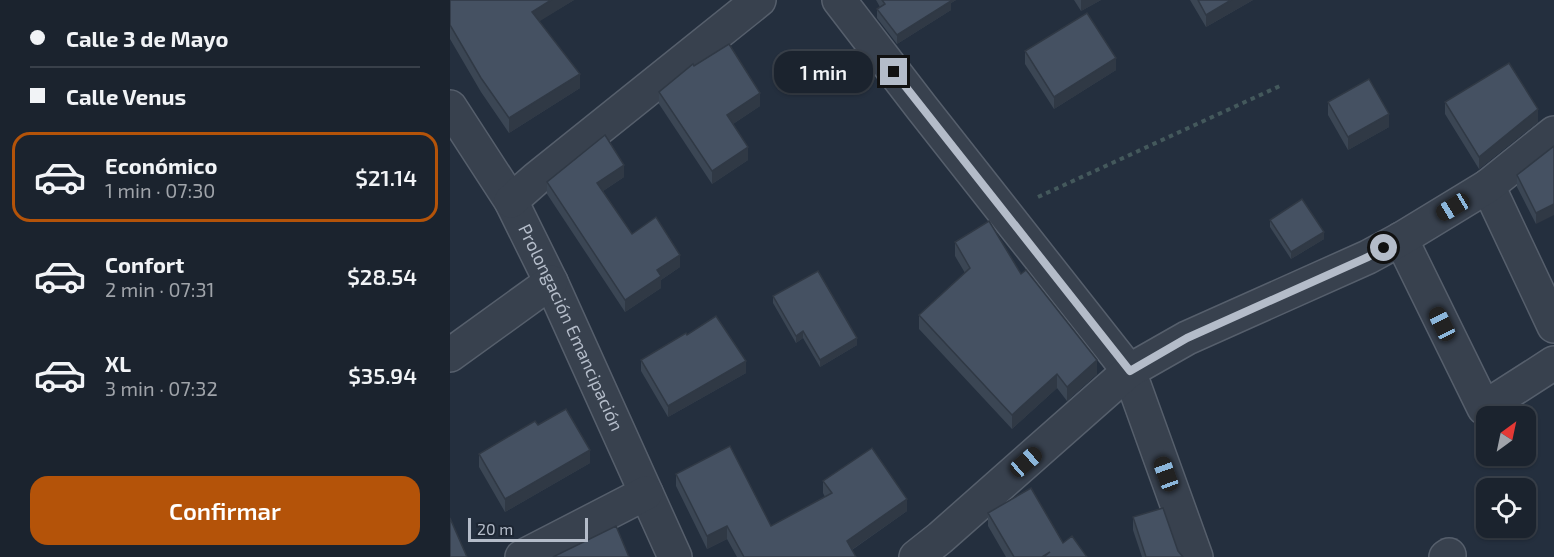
<!DOCTYPE html>
<html lang="es">
<head>
<meta charset="utf-8">
<style>
	:root { --surface:#1b232e; --page:#242b36; --text:#f1f3f6; --muted:#a0a4aa; --line:#39404a; --accent:#b45309 }
	body { margin:0; font-family:"Exo 2",sans-serif; background:var(--page); color:var(--text); height:100vh; display:flex; flex-direction:column; font-size:22px; white-space:nowrap }
	* { box-sizing:border-box; margin:0 }
	p { font-size:20px; color:var(--muted) }
	.icon { flex:none; width:33px; height:33px; fill:none; stroke:currentColor; stroke-width:2; stroke-linecap:round; stroke-linejoin:round }
	.map { position:relative; flex:1; overflow:hidden }
	.sheet { display:flex; flex-direction:column; background:var(--surface); width:450px }
	.sheet>* { flex:none }
	.guide { display:grid; align-content:center; height:132px; padding:0 30px; background:var(--surface) }
	.needle { width:39px; rotate:33deg }
	.tools { position:absolute; left:1026px; top:406px; display:grid; gap:12px }
	.tools a { display:grid; place-items:center; width:60px; height:60px; border-radius:12px; background:var(--surface); box-shadow:0 2px 4px #0004,0 0 0 2px var(--line); font-size:30px }
	.scale { position:absolute; left:18px; bottom:15px; width:120px; box-sizing:border-box; padding-left:6px; border:3px solid #b4bcc9; border-top:0; font-size:16px; line-height:21px; white-space:nowrap; color:#b4bcc9; -webkit-text-stroke:4px #1d2633; paint-order:stroke }
	.end { position:absolute; width:27px; height:27px; margin:-14px; border:8px solid #b4bcc9; background:#111; box-shadow:0 0 0 3px #111 }
	.from { border-radius:50% }
	.bubble { position:absolute; height:42px; border-radius:18px; background:var(--surface); box-shadow:0 2px 4px #0004,0 0 0 2px var(--line); font-size:20px; font-weight:600; line-height:42px; text-align:center }
	.car { position:absolute; width:18px; height:36px; margin:-18px -9px; border-radius:8px; box-shadow:0 0 4px 2px #0007; background:linear-gradient(#222 24%,#8ab4d8 0 40%,#222 0 76%,#8ab4d8 0 86%,#222 0) }
	.guide b { display:flex; align-items:center; gap:21px; height:57px; font-size:22px }
	.guide b+b { border-top:2px solid var(--line) }
	.guide i { width:15px; height:15px; background:var(--text) }
	ul { padding:0; list-style:none }
	li { display:flex; align-items:center; gap:18px; height:90px; margin:0 12px 9px; padding:0 18px; border:3px solid transparent; border-radius:18px }
	li div { flex:1 }
	li b { display:block; font-size:22px }
	li em { font-style:normal; font-weight:600 }
	li.selected { border-color:var(--accent) }
	li>.icon { width:54px; height:54px; stroke-width:1.5 }
	.cta { display:flex; gap:12px; margin-top:auto; padding:12px 30px }
	.cta a { flex:1; height:69px; border-radius:18px; background:var(--accent); color:#fff; font-size:24px; font-weight:600; line-height:69px; text-align:center }
	main { display:flex; flex:1; min-height:0 }
	.map>svg:first-child { display:block }
	.lines { fill:none; stroke-linecap:round; stroke-linejoin:round }
	.minor-casing { stroke:#565f6c; stroke-width:36 }
	.path { stroke:#44595c; stroke-width:4; stroke-dasharray:4.5 4.5; stroke-linecap:butt }
	.minor { stroke:#38414e; stroke-width:33 }
	.wall { fill:#3b4654 }
	.shaded-wall { fill:#303945 }
	.building { fill:#455162; stroke:#303945; stroke-width:1.5 }
	.route { stroke:#b4bcc9; stroke-width:8 }
	.labels { text-anchor:middle; stroke-width:6; stroke-linejoin:round; paint-order:stroke }
	.street-label { font-size:18px; fill:#b4bcc9; stroke:#1d2633 }
</style>
</head>
<body>
<main>
<section class="sheet">
<div class="guide">
<b><i class="from"></i>Calle 3 de Mayo</b>
<b><i></i>Calle Venus</b>
</div>
<ul>
<li class="selected"><svg class="icon" aria-label="car" viewBox="0 0 24 24"><path d="M5 17H2v-5l4-1 3-4h7l3 4 3 1v5h-3M9 17h6M6 11h13"/><circle cx="7" cy="17" r="2"/><circle cx="17" cy="17" r="2"/></svg><div><b>Económico</b><p>1 min · 07:30</p></div><em>$21.14</em></li>
<li><svg class="icon" aria-label="car" viewBox="0 0 24 24"><path d="M5 17H2v-5l4-1 3-4h7l3 4 3 1v5h-3M9 17h6M6 11h13"/><circle cx="7" cy="17" r="2"/><circle cx="17" cy="17" r="2"/></svg><div><b>Confort</b><p>2 min · 07:31</p></div><em>$28.54</em></li>
<li><svg class="icon" aria-label="car" viewBox="0 0 24 24"><path d="M5 17H2v-5l4-1 3-4h7l3 4 3 1v5h-3M9 17h6M6 11h13"/><circle cx="7" cy="17" r="2"/><circle cx="17" cy="17" r="2"/></svg><div><b>XL</b><p>3 min · 07:32</p></div><em>$35.94</em></li>
</ul>
<div class="cta"><a>Confirmar</a></div>
</section>
<div class="map">
<svg width="1104" height="557" viewBox="0 0 1104 557">
	<rect width="100%" height="100%" fill="#242f3e"/>
	<g class="lines">
		<g class="minor-casing">
			<g id="minor">
				<path d="M389 0 472 108 679 371 746 557"/>
				<path id="s1" d="M0 107 61 201 101 282 225 557"/>
				<path d="M1038 186 1104 326"/>
				<path d="M61 201 87 178 309 0"/>
				<path d="M951 239 1034 408 1104 363"/>
				<path d="M0 355 101 282"/>
				<path d="M72 557 196 493"/>
				<path d="M466 557 490 538 679 371 737 338 918 257 951 239 1038 186 1104 133"/>
				<path d="M996 557 999 555"/>
			</g>
		</g>
		<path class="path" d="M588 197 832 85"/>
		<use href="#minor" class="minor"/>
	</g>
	<path class="wall" d="M0 0H124L89 21 130 88 59 133 31 92 0 39Z
		M426 0H506L501 3V10L447 44 427 18V9L430 7Z
		M624 0H651L631 11Z
		M740 0H803L756 27Z
		M575 51 666 70 604 109 575 64Z
		M244 66 310 106 283 124 298 160 262 184 209 104V92Z
		M878 102 939 127 898 150 878 115Z
		M995 102 1088 122 1029 169 995 114Z
		M1104 146 1086 224 1067 187V175Z
		M174 177 153 191 182 234 230 267 211 280V288L175 312 97 194V182Z
		M820 220 874 239 841 259 820 227Z
		M505 242 571 274 647 374 617 401 607 388 562 429 469 329V315L515 273 505 256Z
		M323 296 407 345 370 367 353 338 346 343 323 303Z
		M237 335 296 373 218 417 191 371V360Z
		M88 425 140 463 55 512 29 467V454Z
		M226 474 321 526 375 497 373 493V481L457 511 402 550 406 557H287L277 539 257 549 226 486Z
		M538 513 613 543 637 557H556L538 526Z
		M683 517 728 551 733 557H692L683 530Z"/>
	<path class="shaded-wall" d="M101 0H124L82 26V12Z
		M498 0H506L501 3V10L447 44V35Z
		M631 0H651L631 11Z
		M781 0H803L756 27V15Z
		M666 58V70L604 109V97Z
		M130 74V88L59 133V118Z
		M310 93V106L277 128V115Z
		M1088 109V122L1029 169V157Z
		M939 114V127L898 150V137Z
		M298 147V160L262 184V171Z
		M174 165V177L147 195V183Z
		M1104 204V215L1086 224V213Z
		M874 232V239L841 259V252Z
		M230 255V267L211 280V288L175 312V300L207 270Z
		M353 331V338L346 343V336Z
		M407 338V345L370 367V360Z
		M647 360V374L617 401V387Z
		M296 361V373L218 417V406Z
		M607 374V388L562 429V415Z
		M140 450V463L55 512V499Z
		M457 499V511L397 553V541Z
		M277 526V539L257 549V536Z"/>
	<path class="building" d="M0 0H101L82 12 130 74 59 118 31 78 0 25Z
		M432 0H500L501 1 447 35 427 9 435 4Z
		M748 0H781L756 15Z
		M637 13 666 58 604 97 575 51Z
		M279 44 310 93 277 115 298 147 262 171 209 92 243 64 244 66Z
		M1059 63 1088 109 1029 157 995 102Z
		M919 79 939 114 898 137 878 102Z
		M155 135 174 165 147 183 182 234 206 217 230 255 207 270 211 276 175 300 97 182Z
		M1104 146V204L1086 213 1067 175Z
		M852 199 874 232 841 252 820 220Z
		M539 221 571 274 576 270 647 360 617 387 607 374 562 415 469 315 520 268 505 242Z
		M368 271 407 338 370 360 353 331 346 336 323 296Z
		M266 316 296 361 218 406 191 360 236 333 237 335Z
		M116 409 140 450 55 499 29 454 85 421 88 425Z
		M280 446 321 526 382 493 373 481 422 448 457 499 397 541 406 557H294L277 526 257 536 226 474Z
		M581 488 613 543 622 536 637 557H595V556L600 552 592 557H564L538 513Z
		M713 508 728 551 733 557H696L683 517Z
		M0 518 17 557H0Z
		M166 526 179 557H103Z"/>
	<g class="lines">
		<path class="route" d="M444 72 680 371 737 338 918 257 934 248"/>
	</g>
	<g class="labels">
		<g class="street-label">
			<text dy="6" stroke="none"><textPath href="#s1" startOffset="252">Prolongación Emancipación</textPath></text>
		</g>
	</g>
</svg>
<div class="tools">
<a><svg class="needle" viewBox="-14 -14 28 28"><path d="M0-13l5 13h-10z" fill="#e53935"/><path d="M0 13l5-13h-10z" fill="#a0a4aa"/></svg></a>
<a><svg class="icon" aria-label="locate" viewBox="0 0 24 24"><circle cx="12" cy="12" r="6"/><path d="M12 2v4M12 18v4M2 12h4M18 12h4"/></svg></a>
</div>
<div class="scale">20 m</div>
<i class="end from" style="left:934px;top:248px"></i>
<i class="end" style="left:444px;top:72px"></i>
<div class="bubble" style="left:324px;top:51px;width:99px">1 min</div>
<i class="car" style="left:1003px;top:207px;rotate:239deg"></i>
<i class="car" style="left:992px;top:324px;rotate:334deg"></i>
<i class="car" style="left:576px;top:462px;rotate:49deg"></i>
<i class="car" style="left:716px;top:474px;rotate:340deg"></i>
</div>
</main>
</body>
</html>
